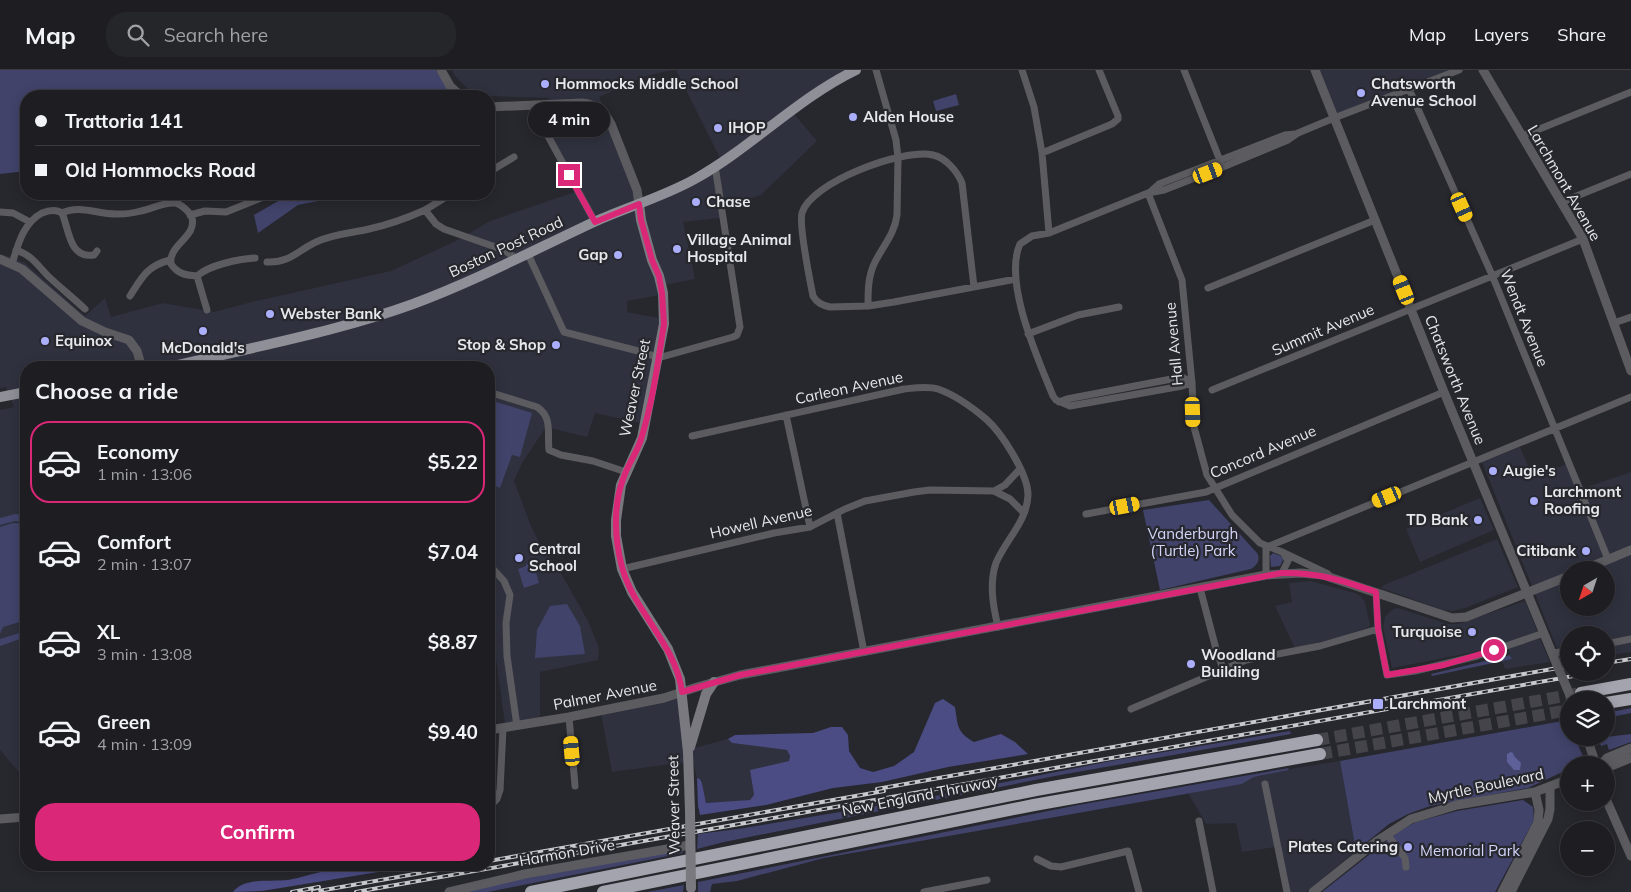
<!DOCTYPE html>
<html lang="en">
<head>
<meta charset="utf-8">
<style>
	:root { --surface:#1d1d22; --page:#25262a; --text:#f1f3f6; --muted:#a0a2a5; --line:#3b3b40; --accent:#db2777 }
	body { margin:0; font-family:Mulish,sans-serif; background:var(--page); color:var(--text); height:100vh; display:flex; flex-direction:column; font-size:19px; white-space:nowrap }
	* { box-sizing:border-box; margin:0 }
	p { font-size:16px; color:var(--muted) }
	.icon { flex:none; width:28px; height:28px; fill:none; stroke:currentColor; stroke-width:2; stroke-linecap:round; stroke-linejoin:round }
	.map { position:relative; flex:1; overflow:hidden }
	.panel { position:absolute; left:20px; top:291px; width:475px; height:510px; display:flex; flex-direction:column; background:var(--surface); border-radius:20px; box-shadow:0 2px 12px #0003,0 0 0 1px var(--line) }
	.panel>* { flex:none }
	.banner { position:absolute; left:20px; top:20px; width:475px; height:110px; border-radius:20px; box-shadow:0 2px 12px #0003,0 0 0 1px var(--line); display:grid; align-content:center; height:110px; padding:0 15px; background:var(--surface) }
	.needle { width:32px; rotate:219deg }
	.buttons { position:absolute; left:1560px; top:491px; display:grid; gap:10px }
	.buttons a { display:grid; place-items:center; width:55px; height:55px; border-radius:50%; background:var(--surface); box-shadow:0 2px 12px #0003,0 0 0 1px var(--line); font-size:25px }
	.end { position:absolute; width:22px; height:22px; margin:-11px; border:6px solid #db2777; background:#fff; box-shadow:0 0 0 2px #fff }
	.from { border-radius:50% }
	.bubble { position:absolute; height:35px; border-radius:18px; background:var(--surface); box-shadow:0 2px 12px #0003,0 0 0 1px var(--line); font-size:16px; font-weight:700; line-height:35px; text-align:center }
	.car { position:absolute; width:15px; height:30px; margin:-15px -8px; border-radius:6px; box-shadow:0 0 4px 1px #0007; background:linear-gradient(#f5c518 24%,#345 0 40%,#f5c518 0 76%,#345 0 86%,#f5c518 0) }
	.banner b { display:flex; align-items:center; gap:18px; height:48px; font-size:19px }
	.banner b+b { border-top:1px solid var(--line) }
	.banner i { width:12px; height:12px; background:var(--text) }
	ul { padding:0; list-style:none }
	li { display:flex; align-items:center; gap:15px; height:82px; margin:0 10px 8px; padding:0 5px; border:2px solid transparent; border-radius:20px }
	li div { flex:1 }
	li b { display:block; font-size:19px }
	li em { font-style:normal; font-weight:700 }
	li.selected { border-color:var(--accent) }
	li>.icon { width:45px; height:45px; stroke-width:1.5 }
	h2 { padding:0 15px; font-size:22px; line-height:60px }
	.button { display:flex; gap:10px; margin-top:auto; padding:10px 15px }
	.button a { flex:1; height:58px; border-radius:20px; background:var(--accent); color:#fff; font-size:20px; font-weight:700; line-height:58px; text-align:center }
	header { display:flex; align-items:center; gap:30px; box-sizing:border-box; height:70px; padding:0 25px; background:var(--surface); border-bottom:1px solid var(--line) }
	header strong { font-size:24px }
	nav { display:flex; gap:28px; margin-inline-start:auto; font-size:18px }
	.search { width:350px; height:45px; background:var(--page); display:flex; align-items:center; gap:12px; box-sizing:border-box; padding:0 18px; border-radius:20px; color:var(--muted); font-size:19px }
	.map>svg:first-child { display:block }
	.built { fill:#2f313e; fill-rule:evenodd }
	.green { fill:#41436a }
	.forest { fill:#4b4c84 }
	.water { fill:#5d6099 }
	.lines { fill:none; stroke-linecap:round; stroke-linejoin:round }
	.motorway-tunnel { stroke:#44444a; stroke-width:12; stroke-dasharray:12 6; stroke-linecap:butt }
	.minor { stroke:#5c5c60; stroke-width:7 }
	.tertiary { stroke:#5c5c60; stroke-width:9 }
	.secondary { stroke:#79797f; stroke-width:10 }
	.primary { stroke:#8f9097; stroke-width:10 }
	.motorway { stroke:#a3a4ad; stroke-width:12 }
	.rail-casing { stroke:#c8c9cd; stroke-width:4 }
	.rail { stroke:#27272e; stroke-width:2; stroke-dasharray:5.5; stroke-linecap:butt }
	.tertiary-bridge { stroke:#5c5c60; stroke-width:9 }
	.secondary-bridge { stroke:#79797f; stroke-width:10 }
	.route { stroke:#db2777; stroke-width:6 }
	.poi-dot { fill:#abaffb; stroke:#27272e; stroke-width:2 }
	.labels { text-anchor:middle; stroke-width:4.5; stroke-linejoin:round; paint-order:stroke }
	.poi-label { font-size:15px; font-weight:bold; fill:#e7e8ec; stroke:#27272e; text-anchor:start }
	.street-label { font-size:15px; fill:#e7e8ec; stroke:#27272e }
	.park-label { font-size:15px; fill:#d2d5f8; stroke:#27272e }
</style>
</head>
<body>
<header>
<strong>Map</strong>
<div class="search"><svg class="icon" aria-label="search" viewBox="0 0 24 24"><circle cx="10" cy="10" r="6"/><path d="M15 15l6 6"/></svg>Search here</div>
<nav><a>Map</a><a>Layers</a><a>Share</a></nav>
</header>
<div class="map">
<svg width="1631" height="822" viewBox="0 0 1631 822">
	<rect width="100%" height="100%" fill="#27272e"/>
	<path class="built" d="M452 0H672L646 6 599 27 618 64 641 130 680 113 720 88 676 0H859L793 43 817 71 761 125 718 139 720 148 683 152 695 209 664 215 665 224 627 231V242L668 250 649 355 595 343 587 367 546 357 522 393 514 411 531 456 542 478 558 498 588 551 599 578 598 590 540 602V648L505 654 496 589 493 536 489 523V298H26V710L0 680V340L14 337 6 317 0 318V184L8 186 25 193 85 246 105 228 111 247 163 233 214 242 252 232 391 201 458 170 490 151 575 122 529 38 550 28 482 26 470 21 455 6Z
		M1317 0H1457L1335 45Z
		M1520 377 1533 407 1572 392 1584 418 1631 402V582L1606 586V565H1569V592L1563 593 1482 392ZM1569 500H1606V538H1569Z
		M1480 428 1494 460 1420 492 1406 459Z
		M1497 469 1518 517 1465 538 1452 541 1443 540 1381 518 1384 515Z
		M1310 511 1355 523 1361 527 1365 532 1370 555 1369 557 1341 567 1295 578 1275 536 1292 532 1289 513Z
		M1525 531 1538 563 1475 582 1392 598 1383 558 1385 547 1393 539 1398 538 1448 554H1458Z
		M1539 567 1550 592 1505 599 1502 591 1512 589 1508 579Z
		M679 626 687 680 728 669 732 673 787 680 790 686 789 691 750 700 754 725 751 730 737 732 706 733 702 713 700 709 697 708 693 691 612 702 601 643Z
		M1340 691 1356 781 1306 822H1284L1275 777 1242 782 1236 753 1206 754 1188 723 1242 714 1254 707 1296 698Z"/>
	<path class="green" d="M0 0H436L447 18 457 26H26V101L0 104Z
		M956 24 959 35 936 41 933 31Z
		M285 124H353L298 135 258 163 254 145 285 127Z
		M490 330 532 343 520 387 512 385 500 418 489 413Z
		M1209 430 1257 483C1261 490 1257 495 1251 499L1160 520 1143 440Z
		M15 444 26 445V452L15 451 0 455V448Z
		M13 453 26 454V550L3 557 0 564V457Z
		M1273 483 1281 486 1283 490 1280 496 1271 497 1270 486Z
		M533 492 539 513 524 518 518 499 526 496V494Z
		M567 534 580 556 585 584 535 588 537 560 550 536Z
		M26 561V567L0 576V569Z
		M1510 585 1512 589 1432 606 1431 604Z
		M1631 638V643L1606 648V643Z
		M1568 650 1569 668H1575L1585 691 1577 695H1569V699L1528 718 1430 736 1408 744 1389 754 1356 781 1340 691Z
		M1290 661 1291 664 1055 706 724 772 697 779 698 764 738 759 930 727 1116 690Z
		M1631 664V672L1609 680 1607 674 1601 676 1598 668Z
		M1289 698 1288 700 1254 707 1242 714 824 788 737 811 712 814 710 822H698V812L1078 735Z
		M1523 730 1533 737 1534 750 1495 822H1322L1398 762 1416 752 1457 741Z
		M682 780 683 783 488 822H461L478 817Z
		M684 815 683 822H647Z"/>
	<path class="forest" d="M943 629 955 637C958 657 957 662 974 672L1001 664 1015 672 1028 684 948 697 882 712 833 718 766 735 700 745 698 736 697 708 700 709 702 713 706 733 750 730 754 725 750 700 789 691 790 686 787 680 732 673 728 669 735 665 813 663 831 657H842L848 665 849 681 860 698 873 702 894 696 914 682 935 633Z
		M376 795H421L262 821 233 822C245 807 270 812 288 810 301 808 313 803 326 801 343 799 359 798 376 795Z"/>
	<path class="water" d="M1511 682 1513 683 1514 686 1521 693 1520 700H1514L1507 692V684Z"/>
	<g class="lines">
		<path class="motorway-tunnel" d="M1317 670 1581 623
			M1320 684 1569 640"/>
		<path class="minor" d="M1022 0 1034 37 1042 83 1049 163
			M1184 0 1221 93
			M1409 19 1492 205 1608 489
			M531 35 595 152
			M1522 66 1631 22
			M1042 83 1112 54 1118 49V46L1099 0
			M489 102 514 87
			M1150 122 1159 114 1285 65 1295 64
			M1148 123 1182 210 1192 313 1194 357 1207 405 1232 445 1260 473 1282 482 1328 504
			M1562 132 1631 104
			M425 140 451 124
			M0 142 13 143 30 152
			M62 143C80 134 99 145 118 144 126 144 134 143 141 141 151 139 164 132 175 133 181 134 190 142 192 148 197 167 168 175 171 194 178 204 185 205 197 206
			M190 145 205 141 226 142 271 124
			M16 180C32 185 38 196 49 207 61 218 73 228 85 239
			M528 184 564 262 646 283 658 288 733 267 737 265 740 257 715 96
			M267 192C290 193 297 181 316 172 332 164 352 163 369 159 388 155 407 148 425 140L436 154 444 159 504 180 517 189
			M12 194C18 175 23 153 42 143 49 140 56 139 62 143 69 159 69 189 94 185L97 181
			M197 206C209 195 239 189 255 188
			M197 206 207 240
			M974 217 962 113C957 101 946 88 933 85 903 78 811 112 802 143 799 155 810 211 813 226 817 233 822 235 830 237L868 236 894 232 1016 209
			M1208 218 1375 150
			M130 226C142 207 147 196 170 190
			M868 236C868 220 868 206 875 192 883 176 895 163 897 145L898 88 896 70 876 0
			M1614 253 1631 247
			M1028 264 1078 245 1119 237
			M1192 313 1182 316 1070 336 1056 330 1053 326C1038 289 1003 212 1020 174L1032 166 1049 163 1148 123 1164 120 1223 97 1288 70 1298 63 1334 48 1459 0
			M1212 320 1583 169
			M489 322 537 337C553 347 547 365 549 380L561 385 593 391 626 402
			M1059 332 1067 329 1182 307 1192 313
			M786 345 810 457
			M692 366 904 319C914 318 928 316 938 319 955 325 973 338 986 349 1002 363 1028 404 1028 425 1027 452 1006 469 996 493 989 513 993 536 998 557
			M994 421 1005 415 1020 399
			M837 443 864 582
			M1086 444 1206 422 1444 322
			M1267 477 1631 327
			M489 484 493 499 489 496
			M493 499 504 511 510 525 506 553 507 586 517 656
			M622 499 774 463 810 457 845 439 865 431 914 422 930 420 994 421 1010 429 1024 443
			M1282 503 1288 491 1284 484
			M1266 505V477
			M1200 518 1216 579 1223 599
			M1376 522 1378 559 1387 605 1415 601 1477 586 1544 563
			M1606 574 1631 569
			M1552 583 1569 581
			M1131 639 1246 590 1320 576 1378 559
			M569 647 575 716
			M1265 714 1287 822
			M489 737 497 729 500 720 503 658
			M1199 751 1213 822
			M1387 764 1405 788 1406 797
			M1037 789 1051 796 1061 797 1128 781 1139 822
			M142 798 159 795
			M924 822 987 810"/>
		<path class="tertiary" d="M441 0 450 16 461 26
			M1315 0 1444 322 1557 595
			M1483 0 1583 169 1631 301
			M489 37 582 33C598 35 603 39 611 54L637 120 639 134
			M0 189 22 199 82 251 105 262 129 270 137 281 142 298
			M1583 500 1631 480
			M489 660 569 647 664 628 697 617 740 605 1266 505 1301 503 1323 505 1452 548 1466 547 1569 506
			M1587 668 1596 695
			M1601 695 1607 688 1631 678
			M1606 698 1631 688
			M1606 729 1631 786
			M0 749 26 747
			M449 822 525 804 690 775
			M1313 822 1377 771 1411 749 1457 735 1535 722 1569 709
			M1502 822 1538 752 1539 740 1535 722
			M1511 822 1548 749 1550 739V717"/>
		<path class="secondary" d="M639 134 641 150 652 190 659 206 663 223 664 254 642 368 621 415 616 450V466L622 499 632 522 668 579 680 609 688 682 690 741
			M690 677 706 624 714 612"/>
		<path class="primary" d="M165 298C192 292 217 286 244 280 301 267 358 254 413 234 475 211 534 180 594 152 627 137 663 127 695 109 752 77 798 28 856 0
			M0 327 26 322"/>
		<path class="motorway" d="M1581 623 1631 614
			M1606 633 1631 629
			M531 822 1036 720 1317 670
			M603 822 1034 735 1320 684"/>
		<g class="rail-casing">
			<path id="rail" d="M1606 593 1631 589
				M877 719 1569 596
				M489 791 884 721
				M292 822 319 817
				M313 822 466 795
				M356 822 1596 602"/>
		</g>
		<use href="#rail" class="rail"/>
		<path class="tertiary-bridge" d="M1557 595 1572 630"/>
		<path class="secondary-bridge" d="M690 741 691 818"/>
	</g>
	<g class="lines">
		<path class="route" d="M569 105 595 152 639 134 641 150 652 190 659 206 662 223 664 254C658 291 653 330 642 366 639 379 630 391 625 404 613 432 614 467 622 497 634 542 676 574 682 622L740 605 1282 503C1318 502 1343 511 1376 522L1378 559 1387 605 1444 595 1494 580"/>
	</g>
	<g class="poi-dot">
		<circle cx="545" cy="14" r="5"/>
		<circle cx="1361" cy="23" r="5"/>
		<circle cx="853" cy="47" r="5"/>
		<circle cx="718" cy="58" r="5"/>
		<circle cx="696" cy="132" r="5"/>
		<circle cx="677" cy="179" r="5"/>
		<circle cx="618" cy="185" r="5"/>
		<circle cx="270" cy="244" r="5"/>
		<circle cx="203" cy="261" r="5"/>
		<circle cx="45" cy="271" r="5"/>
		<circle cx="556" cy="275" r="5"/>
		<circle cx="1493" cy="401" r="5"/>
		<circle cx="1534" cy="431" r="5"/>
		<circle cx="1478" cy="450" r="5"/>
		<circle cx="1586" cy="481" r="5"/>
		<circle cx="519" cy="488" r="5"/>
		<circle cx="1472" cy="562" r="5"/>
		<circle cx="1191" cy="594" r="5"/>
		<rect x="1372" y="628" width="12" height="12" rx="2.5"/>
		<circle cx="1408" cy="777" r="5"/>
	</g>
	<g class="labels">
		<g class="poi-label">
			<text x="555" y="19">Hommocks Middle School</text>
			<text x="1371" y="19">Chatsworth<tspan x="1371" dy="17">Avenue School</tspan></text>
			<text x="863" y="52">Alden House</text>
			<text x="728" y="63">IHOP</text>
			<text x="706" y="137">Chase</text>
			<text x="687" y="175">Village Animal<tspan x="687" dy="17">Hospital</tspan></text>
			<text x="608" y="190" text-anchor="end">Gap</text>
			<text x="280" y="249">Webster Bank</text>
			<text x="55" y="276">Equinox</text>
			<text x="546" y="280" text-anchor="end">Stop &amp; Shop</text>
			<text x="203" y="283" text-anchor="middle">McDonald's</text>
			<text x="1503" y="406">Augie's</text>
			<text x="1544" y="427">Larchmont<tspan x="1544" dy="17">Roofing</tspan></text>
			<text x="1468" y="455" text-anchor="end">TD Bank</text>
			<text x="529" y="484">Central<tspan x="529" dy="17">School</tspan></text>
			<text x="1576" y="486" text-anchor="end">Citibank</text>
			<text x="1462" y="567" text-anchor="end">Turquoise</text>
			<text x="1201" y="590">Woodland<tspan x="1201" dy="17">Building</tspan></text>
			<text x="1389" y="639">Larchmont</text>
			<text x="1398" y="782" text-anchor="end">Plates Catering</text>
		</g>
		<g class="street-label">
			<text transform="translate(1564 113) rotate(60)" y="5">Larchmont Avenue</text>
			<text transform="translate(506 177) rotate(-25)" y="5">Boston Post Road</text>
			<text transform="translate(1524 248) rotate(68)" y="5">Wendt Avenue</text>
			<text transform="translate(1323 260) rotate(-23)" y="5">Summit Avenue</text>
			<text transform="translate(1174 274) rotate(-95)" y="5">Hall Avenue</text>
			<text transform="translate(1455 310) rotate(68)" y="5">Chatsworth Avenue</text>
			<text transform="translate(635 318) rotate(-78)" y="5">Weaver Street</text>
			<text transform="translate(849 318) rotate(-12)" y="5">Carleon Avenue</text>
			<text transform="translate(1263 382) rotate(-23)" y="5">Concord Avenue</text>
			<text transform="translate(761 452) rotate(-13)" y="5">Howell Avenue</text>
			<text transform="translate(605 625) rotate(-11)" y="5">Palmer Avenue</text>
			<text transform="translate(1486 716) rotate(-12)" y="5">Myrtle Boulevard</text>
			<text transform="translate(920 726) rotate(-11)" y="5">New England Thruway</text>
			<text transform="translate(674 735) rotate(-91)" y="5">Weaver Street</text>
			<text transform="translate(567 783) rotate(-10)" y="5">Harmon Drive</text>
		</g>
		<g class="park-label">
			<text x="1193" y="469">Vanderburgh<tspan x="1193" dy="17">(Turtle) Park</tspan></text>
			<text x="1470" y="786">Memorial Park</text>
		</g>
	</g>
</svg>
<div class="buttons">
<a><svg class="needle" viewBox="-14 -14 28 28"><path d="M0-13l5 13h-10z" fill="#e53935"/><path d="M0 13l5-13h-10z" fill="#a0a2a5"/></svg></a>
<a><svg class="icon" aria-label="locate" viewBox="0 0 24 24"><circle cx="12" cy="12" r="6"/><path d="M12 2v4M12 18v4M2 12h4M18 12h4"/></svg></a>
<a><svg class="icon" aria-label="layers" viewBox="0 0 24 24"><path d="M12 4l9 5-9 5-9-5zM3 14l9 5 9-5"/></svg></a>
<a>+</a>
<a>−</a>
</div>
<i class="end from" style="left:1494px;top:580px"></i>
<i class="end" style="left:569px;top:105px"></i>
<div class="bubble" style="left:528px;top:32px;width:82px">4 min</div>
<i class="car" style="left:1208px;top:103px;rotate:69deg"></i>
<i class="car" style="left:1462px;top:137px;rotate:156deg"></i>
<i class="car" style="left:1404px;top:220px;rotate:338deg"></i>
<i class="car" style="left:1193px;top:342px;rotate:178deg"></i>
<i class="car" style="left:1387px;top:427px;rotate:248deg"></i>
<i class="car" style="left:1125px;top:436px;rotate:79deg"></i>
<i class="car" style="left:572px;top:681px;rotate:355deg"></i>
<div class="banner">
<b><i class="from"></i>Trattoria 141</b>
<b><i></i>Old Hommocks Road</b>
</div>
<section class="panel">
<h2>Choose a ride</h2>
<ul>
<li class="selected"><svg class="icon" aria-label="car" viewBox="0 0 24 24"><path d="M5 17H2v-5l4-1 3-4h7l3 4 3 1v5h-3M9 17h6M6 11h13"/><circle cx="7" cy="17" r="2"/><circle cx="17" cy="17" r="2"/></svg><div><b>Economy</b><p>1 min · 13:06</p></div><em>$5.22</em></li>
<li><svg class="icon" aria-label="car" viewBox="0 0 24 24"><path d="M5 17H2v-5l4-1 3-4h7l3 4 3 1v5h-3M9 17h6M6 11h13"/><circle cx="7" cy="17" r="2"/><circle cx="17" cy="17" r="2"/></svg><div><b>Comfort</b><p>2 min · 13:07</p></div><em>$7.04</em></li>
<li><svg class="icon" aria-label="car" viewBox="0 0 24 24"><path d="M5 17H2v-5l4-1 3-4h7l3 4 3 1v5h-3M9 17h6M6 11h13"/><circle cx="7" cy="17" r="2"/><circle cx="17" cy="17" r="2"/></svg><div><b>XL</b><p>3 min · 13:08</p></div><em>$8.87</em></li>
<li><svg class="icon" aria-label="car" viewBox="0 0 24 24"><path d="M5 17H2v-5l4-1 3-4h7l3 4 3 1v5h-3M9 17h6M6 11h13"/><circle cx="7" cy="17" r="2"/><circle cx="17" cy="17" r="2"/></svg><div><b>Green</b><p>4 min · 13:09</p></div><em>$9.40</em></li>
</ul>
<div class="button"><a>Confirm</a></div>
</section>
</div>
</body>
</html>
